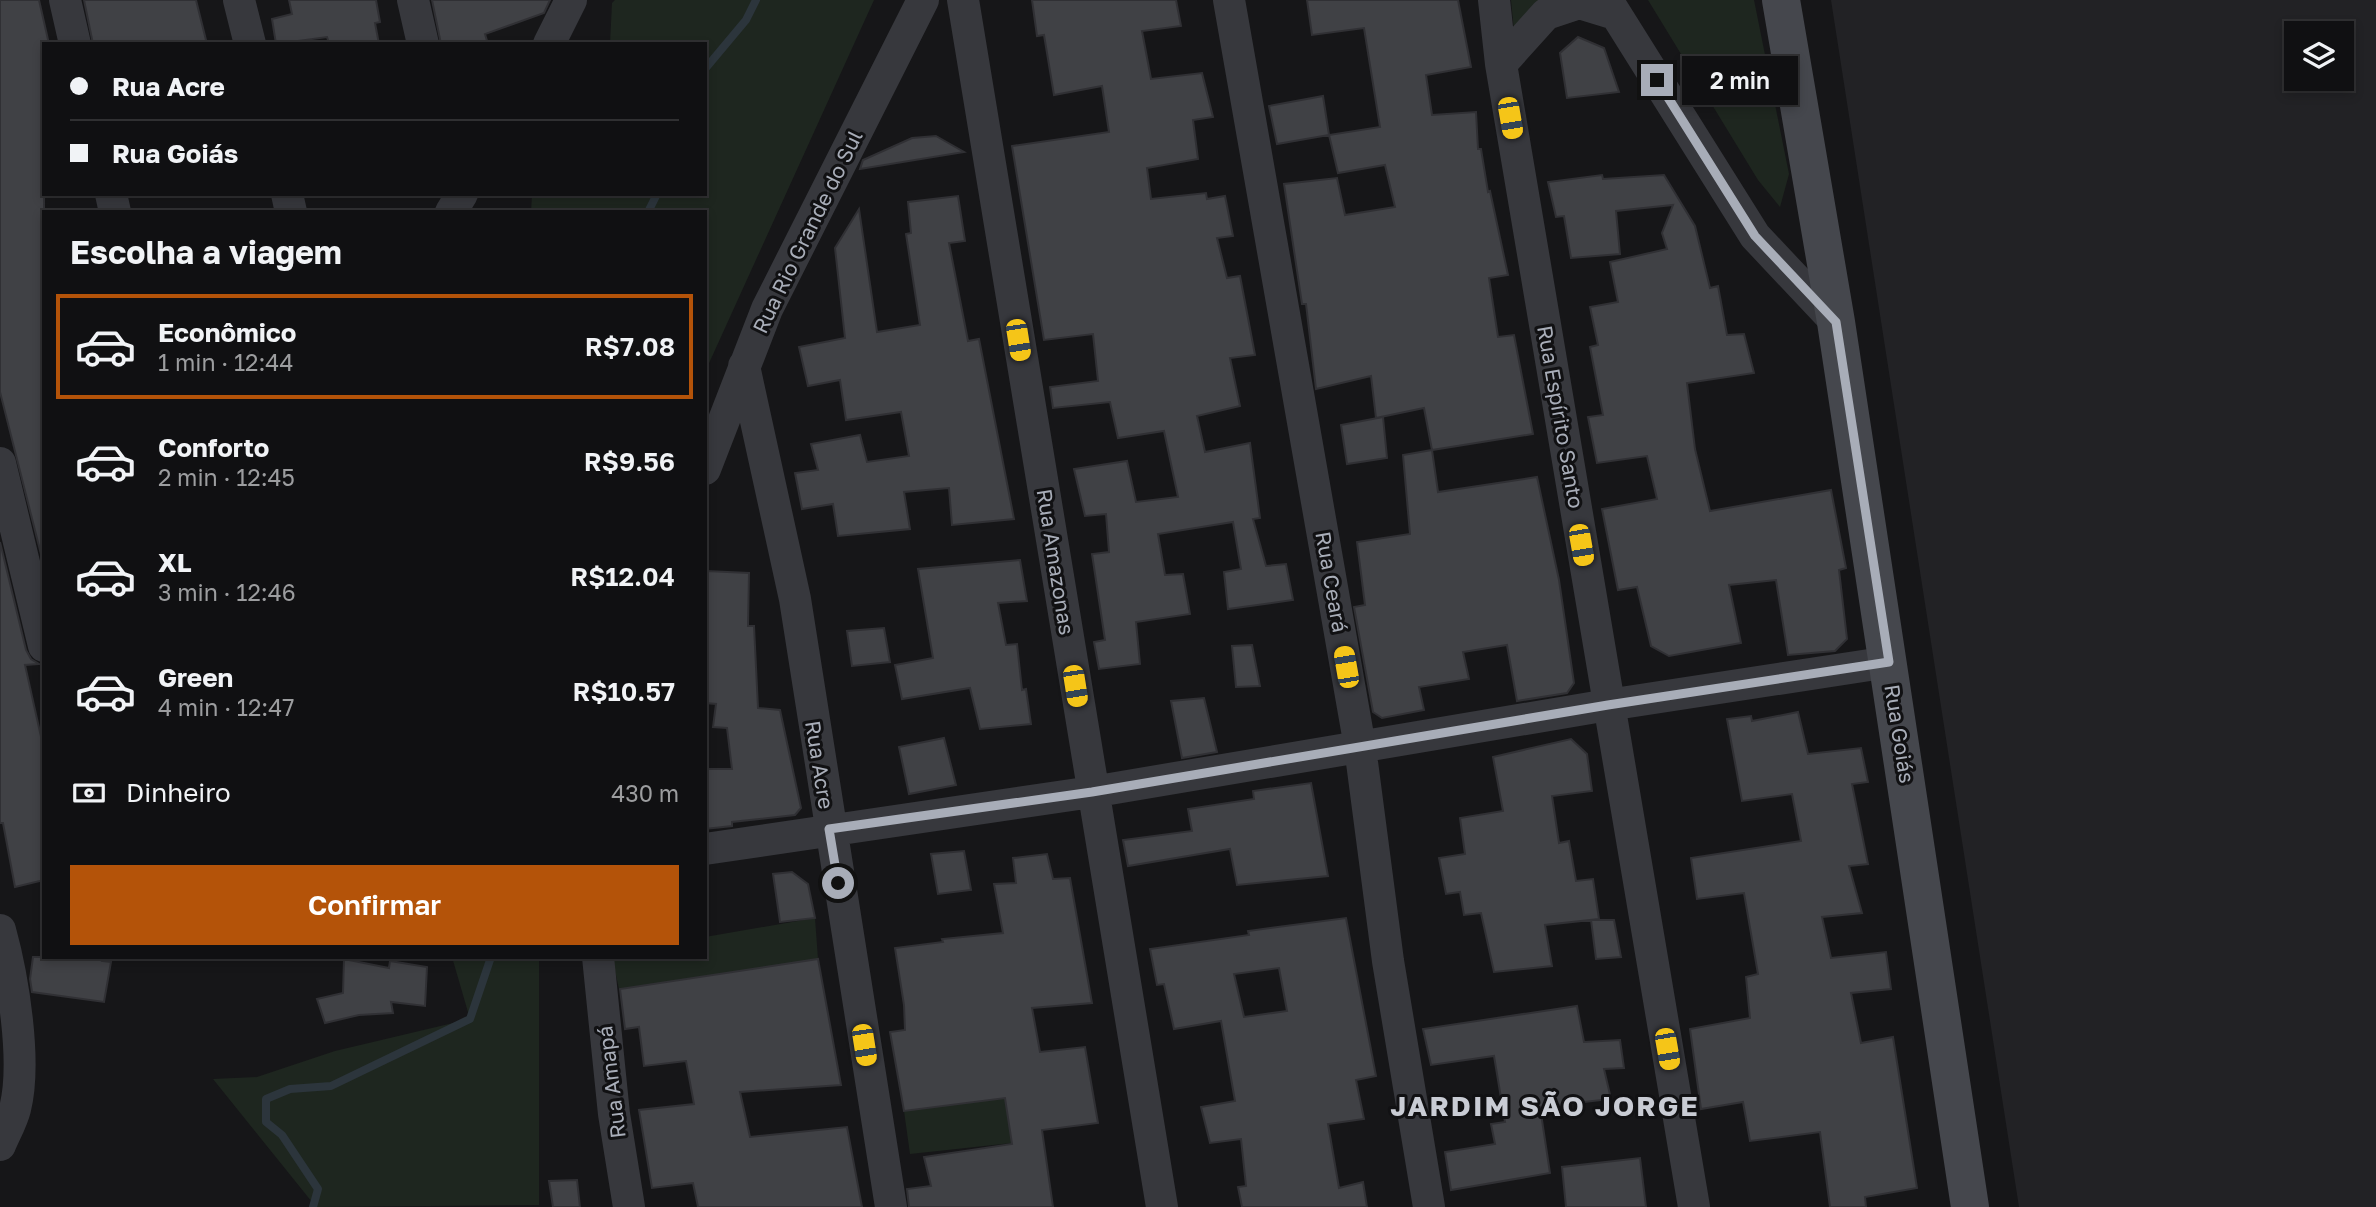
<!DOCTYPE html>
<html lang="pt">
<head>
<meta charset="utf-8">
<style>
	:root { --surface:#101012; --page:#1e1e20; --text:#f1f3f6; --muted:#9c9d9f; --line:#303032; --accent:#b45309 }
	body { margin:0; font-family:"Golos Text",sans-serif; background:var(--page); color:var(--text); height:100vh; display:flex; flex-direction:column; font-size:26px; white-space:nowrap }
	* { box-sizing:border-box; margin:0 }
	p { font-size:23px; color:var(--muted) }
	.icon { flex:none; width:38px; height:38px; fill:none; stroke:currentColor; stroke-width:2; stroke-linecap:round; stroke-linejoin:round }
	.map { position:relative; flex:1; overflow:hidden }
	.drawer { position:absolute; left:42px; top:210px; width:665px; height:749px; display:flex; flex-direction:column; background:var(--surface); border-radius:0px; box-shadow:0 4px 10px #0003,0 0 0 2px var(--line) }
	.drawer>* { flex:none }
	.banner { position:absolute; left:42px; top:42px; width:665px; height:154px; border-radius:0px; box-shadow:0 4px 10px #0003,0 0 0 2px var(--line); display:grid; align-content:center; height:154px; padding:0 28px; background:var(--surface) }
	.buttons { position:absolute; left:2284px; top:21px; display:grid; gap:14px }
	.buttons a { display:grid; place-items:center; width:70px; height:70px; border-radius:0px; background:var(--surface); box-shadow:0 4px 10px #0003,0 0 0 2px var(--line); font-size:35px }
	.end { position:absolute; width:32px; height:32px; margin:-16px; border:9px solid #a8adb8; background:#111; box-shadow:0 0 0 4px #111 }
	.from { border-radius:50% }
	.bubble { position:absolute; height:49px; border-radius:0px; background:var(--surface); box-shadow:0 4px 10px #0003,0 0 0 2px var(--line); font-size:23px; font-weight:600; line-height:49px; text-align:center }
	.car { position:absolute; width:21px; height:42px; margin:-21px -10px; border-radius:9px; box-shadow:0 0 5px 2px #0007; background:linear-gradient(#f5c518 24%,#345 0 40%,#f5c518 0 76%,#345 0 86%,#f5c518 0) }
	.banner b { display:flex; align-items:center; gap:24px; height:66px; font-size:26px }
	.banner b+b { border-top:2px solid var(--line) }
	.banner i { width:18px; height:18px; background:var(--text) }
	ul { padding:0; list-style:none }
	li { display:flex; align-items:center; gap:21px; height:105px; margin:0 14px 10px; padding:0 14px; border:4px solid transparent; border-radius:0px }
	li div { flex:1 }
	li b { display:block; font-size:26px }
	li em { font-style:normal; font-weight:600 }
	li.current { border-color:var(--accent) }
	li>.icon { width:63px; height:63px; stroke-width:1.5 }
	h2 { padding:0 28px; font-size:32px; line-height:84px }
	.pay { display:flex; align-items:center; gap:18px; height:77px; padding:0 28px; font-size:26px }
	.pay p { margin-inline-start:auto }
	.cta { display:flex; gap:14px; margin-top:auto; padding:14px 28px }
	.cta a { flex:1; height:80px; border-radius:0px; background:var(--accent); color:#fff; font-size:28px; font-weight:600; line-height:80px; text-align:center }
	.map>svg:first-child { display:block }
	.built { fill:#222225; fill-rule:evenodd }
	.green { fill:#1e261f }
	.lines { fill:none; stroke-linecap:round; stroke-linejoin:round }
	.stream { stroke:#2c353c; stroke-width:8 }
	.building { fill:#404145; stroke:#303034; stroke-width:2; fill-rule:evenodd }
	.street { stroke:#37383d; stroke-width:32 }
	.secondary { stroke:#45474d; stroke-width:38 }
	.route { stroke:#a8adb8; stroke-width:9 }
	.labels { text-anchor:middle; stroke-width:6; stroke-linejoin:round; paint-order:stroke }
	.street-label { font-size:21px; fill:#a8adb8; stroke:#111113 }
	.district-label { font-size:28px; font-weight:bold; letter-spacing:2px; fill:#c9ccd4; stroke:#111113 }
</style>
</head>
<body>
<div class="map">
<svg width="2376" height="1207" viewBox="0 0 2376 1207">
	<rect width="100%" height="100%" fill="#161618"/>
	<path class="built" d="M1831 0H2376V1207H2019ZM2296 33H2342V79H2296Z"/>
	<path class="green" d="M615 0H874L705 372V212H531L532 194H705V44H610L612 3Z
		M1511 0H1573L1515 41Z
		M1648 0H1754L1789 174 1780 207 1758 180Z
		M815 918 818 959 619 989 612 957H705V937Z
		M452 957H539V1205L316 1207 213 1079 257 1077 335 1051 470 1019Z
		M1005 1098 1012 1143 910 1154 904 1111Z"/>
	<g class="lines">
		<path class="stream" d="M705 69 746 20 756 0
			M648 212 657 194
			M313 1207 318 1189 282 1135 266 1122V1099L290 1089 331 1086 470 1019 491 957"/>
	</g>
	<path class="building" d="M0 0H39L49 44H44V566L0 392Z
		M84 0H196L207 44H93Z
		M289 0H376L380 22 375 23 379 44 329 43 327 37 276 44 272 19 292 14Z
		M432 0H550L544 13 485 34 488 44H441Z
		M1032 0H1176L1181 26 1142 31 1151 79 1202 73 1213 117 1193 120 1198 159 1147 168 1151 199 1206 193 1207 199 1225 196 1233 236 1217 238 1227 278 1240 276 1255 355 1230 358 1240 406 1197 416 1205 452 1250 443 1260 518 1253 519 1266 566 1286 564 1293 600 1228 609 1224 572 1241 569 1233 522 1158 534 1165 575 1183 574 1190 614 1136 622 1140 664 1099 669 1094 642 1105 640 1092 554 1109 552 1106 514 1085 516 1074 469 1127 461 1136 502 1178 497 1164 431 1118 438 1110 402 1053 408 1050 387 1098 381 1093 334 1044 340 1012 146 1109 132 1102 86 1054 95 1044 35 1037 36Z
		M1307 0H1458L1471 67 1426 75 1432 115 1476 112 1478 149H1481L1488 192 1490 191 1508 275 1489 278 1498 337 1514 335 1533 434 1432 450 1424 408 1376 418 1371 376 1316 389 1306 304H1302L1284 184 1337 178 1345 215 1395 207 1385 165 1338 173 1329 135 1380 127 1364 28 1312 35Z
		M1578 37 1604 48 1619 92 1567 98 1560 53Z
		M1323 96 1329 135 1277 144 1269 106Z
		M936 136 964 152 860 169 863 160 912 138Z
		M1602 175 1603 179 1664 175 1695 226 1710 288 1718 286 1727 335 1744 334 1754 373 1687 383 1695 449 1710 511 1831 490 1846 568 1839 570 1847 639 1835 651 1788 655 1776 580 1729 585 1741 643 1669 656 1651 646 1637 587 1618 590 1602 509 1657 499 1647 456 1597 463 1588 417 1603 415 1590 347 1598 345 1590 307 1618 302 1610 262 1667 249 1662 233 1673 205 1616 211 1620 254 1571 258 1564 216 1556 217 1548 182Z
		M958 196 965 241 949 243 968 341 979 339 1014 519 952 525 949 488 904 492 910 529 838 536 833 504 802 509 795 473 818 470 811 444 860 435 867 462 909 456 901 412 846 420 840 380 808 386 799 347 845 338 835 248 859 209 877 332 920 325 906 234 911 233 908 202Z
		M1383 417 1387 458 1347 464 1341 425Z
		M1432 450 1438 492 1537 477 1559 580 1574 683 1567 693 1517 701 1507 645 1463 652 1469 679 1419 687 1424 710 1382 718 1373 712 1354 607 1365 605 1357 542 1410 534 1403 455Z
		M0 542 26 650 31 659 39 664 25 665 44 750V880L15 887 3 823H0Z
		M1020 560 1027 601 998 603 1006 645 1017 644 1022 690 1026 689 1031 724 980 729 970 688 902 699 895 665 933 658 918 569Z
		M706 571 749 573 748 626H754L758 708 780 710 801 808 795 815 732 822V826L705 829V769H732L727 728 713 727 716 704 705 703Z
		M884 628 890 662 852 666 847 631Z
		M1252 645 1260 686 1236 687 1232 646Z
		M1204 698 1217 752 1182 758 1171 701Z
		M1798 712 1808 754 1861 748 1868 782 1852 784 1868 864 1849 866 1862 913 1822 917 1831 958 1886 952 1891 989 1851 993 1861 1043 1893 1037 1917 1188 1865 1197 1866 1207H1830L1820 1132 1750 1141 1743 1102 1701 1109 1690 1029 1750 1018 1746 977 1758 974 1744 893 1697 899 1691 858 1801 841 1792 794 1742 801 1727 719 1751 716 1752 721Z
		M944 738 956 785 909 794 899 747Z
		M1571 739 1587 754 1592 791 1552 796 1559 843 1569 841 1576 881 1593 879 1599 919 1545 925 1552 966 1494 972 1481 913 1464 915 1460 892 1446 894 1439 858 1465 854 1460 818 1503 811 1493 757Z
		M1311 783 1328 876 1237 885 1230 849 1128 866 1123 840 1192 831 1188 809 1254 799 1253 791Z
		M964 851 971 890 938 894 931 854Z
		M1047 854 1053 879 1070 878 1092 1003 1032 1008 1040 1052 1085 1047 1098 1123 1042 1130 1053 1207H909L907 1189 931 1186 924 1157 1012 1144 1005 1098 904 1111 890 1032 905 1030 904 1005 895 948 943 942 942 939 1003 933 994 884 1016 883 1013 858Z
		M792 872 808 884 815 918 780 922 773 874Z
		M1346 918 1376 1076 1356 1080 1364 1119 1328 1124 1339 1188 1363 1182 1367 1207H1242L1238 1187 1246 1186 1241 1139 1210 1143 1201 1107 1235 1101 1221 1021 1174 1029 1164 984 1157 985 1150 949 1249 935 1248 931ZM1279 968 1287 1011 1244 1017 1234 974Z
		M1591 920H1614L1621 957 1596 959Z
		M33 957H103L102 961 111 962 104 1002 32 992 30 979Z
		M344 959 389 968 390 961 427 967 425 1006 391 1002 393 1013 359 1015 325 1023 317 999 343 993Z
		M818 959 841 1085 740 1092 750 1137 847 1127 862 1207H698L693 1183 652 1188 639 1110 694 1104 686 1061 644 1066 639 1027 625 1029 620 989Z
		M1577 1006 1584 1042 1620 1040 1624 1068 1604 1069 1611 1099 1540 1107 1550 1173 1451 1190 1445 1152 1495 1144 1491 1124 1505 1122 1494 1056 1431 1065 1423 1029Z
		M1640 1158 1646 1207H1566L1562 1167Z
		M577 1180 580 1207H553L549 1181Z"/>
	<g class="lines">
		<path class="street" d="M65 0 75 44
			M239 0 250 44
			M413 0 423 44
			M963 0 1162 1207
			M1229 0 1360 747 1388 961 1429 1207
			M1494 0 1501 64 1694 1207
			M1607 0 1755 236 1836 322
			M549 44 571 0
			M1501 64 1546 14 1579 3 1615 14
			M111 194 115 212
			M287 194 291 212
			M451 212 462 194
			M744 366 795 599 891 1207
			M0 463 44 646
			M705 469 767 309 923 0
			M705 849 1092 792 1608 705 1889 662
			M0 930C13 977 27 1062 15 1109 12 1121 5 1133 0 1145
			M598 957 614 1114 629 1207"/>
		<path class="secondary" d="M1781 0 1836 322 1970 1207"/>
	</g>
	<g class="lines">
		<path class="route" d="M838 883 829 829 1092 792 1608 705 1889 662 1836 322 1755 236 1657 80"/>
	</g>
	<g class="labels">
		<g class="street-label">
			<text transform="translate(808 232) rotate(-64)" y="7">Rua Rio Grande do Sul</text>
			<text transform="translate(1560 417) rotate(80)" y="7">Rua Espírito Santo</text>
			<text transform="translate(1055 562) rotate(81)" y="7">Rua Amazonas</text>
			<text transform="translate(1331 582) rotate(80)" y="7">Rua Ceará</text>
			<text transform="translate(1899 734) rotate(81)" y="7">Rua Goiás</text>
			<text transform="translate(819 765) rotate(81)" y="7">Rua Acre</text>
			<text transform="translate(612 1082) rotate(-97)" y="7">Rua Amapá</text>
		</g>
		<g class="district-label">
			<text x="1545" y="1116">JARDIM SÃO JORGE</text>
		</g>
	</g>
</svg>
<div class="buttons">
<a><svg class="icon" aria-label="layers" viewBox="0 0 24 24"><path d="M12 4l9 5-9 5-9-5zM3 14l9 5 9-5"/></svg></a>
</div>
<i class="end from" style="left:838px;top:883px"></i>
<i class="end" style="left:1657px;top:80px"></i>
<div class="bubble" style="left:1682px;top:56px;width:116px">2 min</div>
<i class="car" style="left:1510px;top:118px;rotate:170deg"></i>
<i class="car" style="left:1018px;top:340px;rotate:171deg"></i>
<i class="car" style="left:1581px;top:545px;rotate:170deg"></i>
<i class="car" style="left:1346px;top:667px;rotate:350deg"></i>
<i class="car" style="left:1075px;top:686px;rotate:171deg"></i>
<i class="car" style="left:864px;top:1045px;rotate:171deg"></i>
<i class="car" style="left:1667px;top:1049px;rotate:170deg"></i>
<div class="banner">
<b><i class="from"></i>Rua Acre</b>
<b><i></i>Rua Goiás</b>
</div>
<section class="drawer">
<h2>Escolha a viagem</h2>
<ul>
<li class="current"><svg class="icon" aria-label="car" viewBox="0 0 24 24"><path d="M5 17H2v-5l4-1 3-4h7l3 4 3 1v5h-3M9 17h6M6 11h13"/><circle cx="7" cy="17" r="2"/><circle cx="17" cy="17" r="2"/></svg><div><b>Econômico</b><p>1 min · 12:44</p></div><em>R$7.08</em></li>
<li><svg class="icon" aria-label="car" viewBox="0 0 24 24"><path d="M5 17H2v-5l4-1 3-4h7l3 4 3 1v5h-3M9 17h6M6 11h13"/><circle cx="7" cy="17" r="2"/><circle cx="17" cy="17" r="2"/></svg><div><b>Conforto</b><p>2 min · 12:45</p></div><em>R$9.56</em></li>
<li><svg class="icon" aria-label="car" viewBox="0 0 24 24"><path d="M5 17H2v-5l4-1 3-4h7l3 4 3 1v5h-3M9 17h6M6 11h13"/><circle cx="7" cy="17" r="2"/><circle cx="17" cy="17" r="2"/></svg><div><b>XL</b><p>3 min · 12:46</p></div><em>R$12.04</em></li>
<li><svg class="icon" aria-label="car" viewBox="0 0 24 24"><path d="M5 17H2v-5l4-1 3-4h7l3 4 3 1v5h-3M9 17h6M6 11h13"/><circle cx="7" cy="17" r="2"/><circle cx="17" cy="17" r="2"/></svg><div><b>Green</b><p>4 min · 12:47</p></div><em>R$10.57</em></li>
</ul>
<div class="pay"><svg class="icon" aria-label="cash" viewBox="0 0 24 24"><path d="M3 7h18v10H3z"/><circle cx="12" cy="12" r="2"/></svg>Dinheiro<p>430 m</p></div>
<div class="cta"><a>Confirmar</a></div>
</section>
</div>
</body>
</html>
